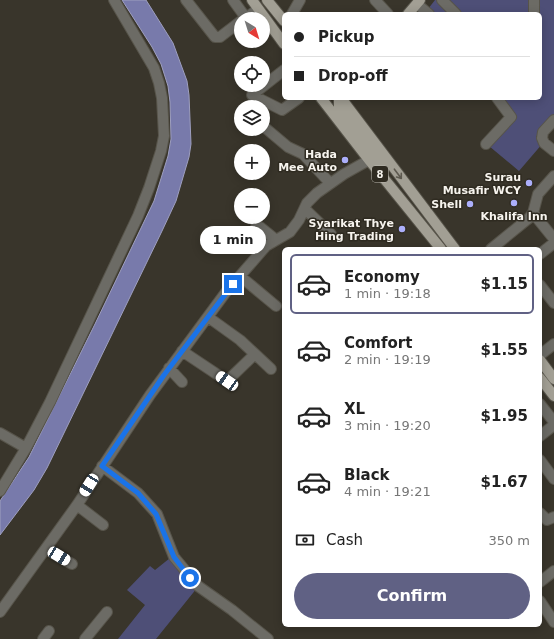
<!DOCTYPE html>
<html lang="en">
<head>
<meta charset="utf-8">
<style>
	:root { --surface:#fff; --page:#f2f2f2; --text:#222; --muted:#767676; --line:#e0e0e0; --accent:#606184 }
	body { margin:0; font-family:"DejaVu Sans",sans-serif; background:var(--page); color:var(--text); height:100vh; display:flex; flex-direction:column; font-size:15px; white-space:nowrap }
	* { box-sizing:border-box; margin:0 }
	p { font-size:13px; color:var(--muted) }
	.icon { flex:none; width:22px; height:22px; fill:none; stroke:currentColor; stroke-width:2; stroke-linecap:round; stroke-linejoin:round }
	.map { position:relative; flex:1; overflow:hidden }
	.side { position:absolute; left:282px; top:247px; width:260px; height:380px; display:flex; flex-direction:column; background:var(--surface); border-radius:6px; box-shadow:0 2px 10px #0003 }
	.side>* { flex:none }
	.hud { position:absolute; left:282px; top:12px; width:260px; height:88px; border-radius:6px; box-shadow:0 2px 10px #0003; display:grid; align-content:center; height:88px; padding:0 12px; background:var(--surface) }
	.needle { width:26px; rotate:142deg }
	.fabs { position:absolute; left:234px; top:12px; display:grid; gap:8px }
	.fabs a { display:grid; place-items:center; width:36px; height:36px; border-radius:50%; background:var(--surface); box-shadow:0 2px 10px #0003; font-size:20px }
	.end { position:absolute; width:18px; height:18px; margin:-9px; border:5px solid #1a73e8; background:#fff; box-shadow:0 0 0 2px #fff }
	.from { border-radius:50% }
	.bubble { position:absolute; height:28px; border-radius:14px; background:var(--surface); box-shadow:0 2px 10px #0003; font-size:13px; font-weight:700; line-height:28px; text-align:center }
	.car { position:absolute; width:12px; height:24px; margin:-12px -6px; border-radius:5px; box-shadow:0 0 3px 1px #0007; background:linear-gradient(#fff 24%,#345 0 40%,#fff 0 76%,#345 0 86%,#fff 0) }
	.hud b { display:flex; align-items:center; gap:14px; height:38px; font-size:15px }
	.hud b+b { border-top:1px solid var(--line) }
	.hud i { width:10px; height:10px; background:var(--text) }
	ul { padding:7px 0 0; list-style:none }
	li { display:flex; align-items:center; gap:12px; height:60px; margin:0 8px 6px; padding:0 4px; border:2px solid transparent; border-radius:6px }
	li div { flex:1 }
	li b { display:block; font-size:15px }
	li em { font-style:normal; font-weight:700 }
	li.selected { border-color:var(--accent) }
	li>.icon { width:36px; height:36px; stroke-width:1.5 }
	.pay { display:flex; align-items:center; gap:10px; height:44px; padding:0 12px; font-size:15px }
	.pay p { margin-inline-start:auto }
	.action { display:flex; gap:8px; margin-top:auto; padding:8px 12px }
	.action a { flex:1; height:46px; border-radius:24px; background:var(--accent); color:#fff; font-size:16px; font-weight:700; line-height:46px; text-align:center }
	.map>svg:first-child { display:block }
	.green { fill:#4e4f77 }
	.water { fill:#787aab; stroke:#9e9fbf }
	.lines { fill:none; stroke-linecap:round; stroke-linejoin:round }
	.minor-casing { stroke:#57544a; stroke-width:12 }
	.major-casing { stroke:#57544a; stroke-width:12 }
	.minor { stroke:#6c6b65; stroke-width:10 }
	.major { stroke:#a29f94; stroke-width:10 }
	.oneway { stroke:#5d594f }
	.route { stroke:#1a73e8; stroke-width:5 }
	.poi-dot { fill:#acaffb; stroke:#2f2b21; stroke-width:1.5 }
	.labels { text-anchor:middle; stroke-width:3; stroke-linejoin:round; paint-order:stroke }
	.shield { fill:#2f2b21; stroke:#bbb8b0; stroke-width:1 }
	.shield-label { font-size:10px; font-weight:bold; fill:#f7f4ee }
	.poi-label { font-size:11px; font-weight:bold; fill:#f7f4ee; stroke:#2f2b21; text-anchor:end }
</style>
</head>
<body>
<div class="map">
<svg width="554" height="639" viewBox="0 0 554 639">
	<rect width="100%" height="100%" fill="#39352b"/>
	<path class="green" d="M435 0H554V115L536 137 543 143 519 171 489 146 514 118 500 98H540V14H434L428 9Z
		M170 558 197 588 156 639H118L145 605 127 590 150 566 155 570Z"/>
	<path class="water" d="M122 0H146L173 43 187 81 189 95 191 144 189 157 176 201 162 231 47 468 34 490 0 535V501L29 457 95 324 154 201 168 156 171 139 170 102 168 86 161 64 152 47Z"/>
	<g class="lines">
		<g class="minor-casing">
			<path id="minor" d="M186 0 215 37H220L241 21
				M233 0 246 18 258 9
				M375 0 388 14
				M442 0 456 14
				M417 4 429 14
				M534 13V0
				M292 14 300 0
				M284 70 252 95 282 110 299 98
				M554 120 543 132 542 138 544 143 554 151
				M263 126 288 147 303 154 330 183
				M486 144 511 117 497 98
				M305 209 331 234
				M533 213 554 239
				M256 226 260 227 276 240
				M491 249 529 218 533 213 538 194 554 176
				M540 254 554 243
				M240 276 276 306
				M540 285 554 303
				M182 351 227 381 255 354 240 340 208 317
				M255 354 271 369
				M540 355 554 344
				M169 368 182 382
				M540 404 554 422
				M0 433 26 448
				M540 436 554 425
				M540 460 554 479
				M102 466 138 493 157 514 174 557 198 586 232 610 268 639
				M0 491 26 448 50 402 138 216 149 188 161 151 164 136 162 98 159 83 154 68 114 0
				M77 505 103 525
				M540 513 547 520 554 517
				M46 549 72 564
				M540 582 554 571
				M540 601 554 622
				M0 612 77 505 150 395 226 292 266 246 290 232 299 220 307 203 317 193 344 174 369 160
				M43 639 49 631
				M85 639 107 612"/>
		</g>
		<g class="major-casing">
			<path id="major" d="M252 0 284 44
				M267 0 284 21
				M408 14 420 0
				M321 98 369 160 441 249
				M339 98V108L342 113 381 167
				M341 98 455 249
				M540 360 554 379
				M540 378 554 396"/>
		</g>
		<use href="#minor" class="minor"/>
		<use href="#major" class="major"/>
	</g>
	<defs><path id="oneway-shaft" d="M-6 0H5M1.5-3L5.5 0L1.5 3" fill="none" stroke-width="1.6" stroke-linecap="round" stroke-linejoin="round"/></defs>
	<use class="oneway" href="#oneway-shaft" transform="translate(398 174) rotate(53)"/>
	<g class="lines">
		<path class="route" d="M190 578 174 557 156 514 138 493 102 466 164 375 233 284"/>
	</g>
	<g class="poi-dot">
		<circle cx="345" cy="160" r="4"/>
		<circle cx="529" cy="183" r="4"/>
		<circle cx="514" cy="203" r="4"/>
		<circle cx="470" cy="204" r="4"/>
		<circle cx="402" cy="229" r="4"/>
	</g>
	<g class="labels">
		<rect class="shield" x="372" y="166" width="16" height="16" rx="3"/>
		<g class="shield-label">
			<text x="380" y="178">8</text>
		</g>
		<g class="poi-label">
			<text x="337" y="158">Hada<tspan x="337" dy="13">Mee Auto</tspan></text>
			<text x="521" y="181">Surau<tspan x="521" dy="13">Musafir WCY</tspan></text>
			<text x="462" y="208">Shell</text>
			<text x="514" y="220" text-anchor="middle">Khalifa Inn</text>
			<text x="394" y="227">Syarikat Thye<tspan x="394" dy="13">Hing Trading</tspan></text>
		</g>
	</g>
</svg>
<div class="fabs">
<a><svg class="needle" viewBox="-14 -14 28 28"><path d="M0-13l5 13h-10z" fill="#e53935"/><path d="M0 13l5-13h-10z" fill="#767676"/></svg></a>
<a><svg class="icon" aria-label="locate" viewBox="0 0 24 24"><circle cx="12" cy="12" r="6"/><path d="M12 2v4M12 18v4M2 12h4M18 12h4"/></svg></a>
<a><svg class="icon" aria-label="layers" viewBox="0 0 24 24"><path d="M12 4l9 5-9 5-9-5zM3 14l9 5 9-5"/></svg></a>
<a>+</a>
<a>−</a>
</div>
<i class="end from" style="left:190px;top:578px"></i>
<i class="end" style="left:233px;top:284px"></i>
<div class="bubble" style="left:200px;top:226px;width:66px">1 min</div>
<i class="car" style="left:227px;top:381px;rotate:304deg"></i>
<i class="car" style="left:89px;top:485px;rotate:212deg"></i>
<i class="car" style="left:59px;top:556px;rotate:121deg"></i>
<div class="hud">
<b><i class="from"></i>Pickup</b>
<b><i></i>Drop-off</b>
</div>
<section class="side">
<ul>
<li class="selected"><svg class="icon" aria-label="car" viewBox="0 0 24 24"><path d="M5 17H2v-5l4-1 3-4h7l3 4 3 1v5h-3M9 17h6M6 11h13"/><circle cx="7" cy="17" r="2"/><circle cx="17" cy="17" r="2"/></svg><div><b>Economy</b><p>1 min · 19:18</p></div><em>$1.15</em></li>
<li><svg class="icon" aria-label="car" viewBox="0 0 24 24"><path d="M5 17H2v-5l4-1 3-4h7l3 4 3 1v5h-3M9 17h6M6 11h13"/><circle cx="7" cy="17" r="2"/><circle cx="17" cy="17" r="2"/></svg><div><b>Comfort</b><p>2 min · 19:19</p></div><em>$1.55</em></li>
<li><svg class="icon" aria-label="car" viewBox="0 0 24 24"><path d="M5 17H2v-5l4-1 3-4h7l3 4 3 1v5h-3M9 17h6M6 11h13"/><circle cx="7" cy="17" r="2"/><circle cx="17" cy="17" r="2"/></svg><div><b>XL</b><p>3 min · 19:20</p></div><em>$1.95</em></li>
<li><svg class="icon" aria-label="car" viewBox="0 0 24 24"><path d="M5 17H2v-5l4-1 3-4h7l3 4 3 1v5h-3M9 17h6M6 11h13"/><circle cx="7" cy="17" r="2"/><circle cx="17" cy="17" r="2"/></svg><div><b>Black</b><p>4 min · 19:21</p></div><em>$1.67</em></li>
</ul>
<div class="pay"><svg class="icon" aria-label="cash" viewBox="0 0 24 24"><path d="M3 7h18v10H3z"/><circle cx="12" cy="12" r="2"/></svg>Cash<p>350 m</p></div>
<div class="action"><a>Confirm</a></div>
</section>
</div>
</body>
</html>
